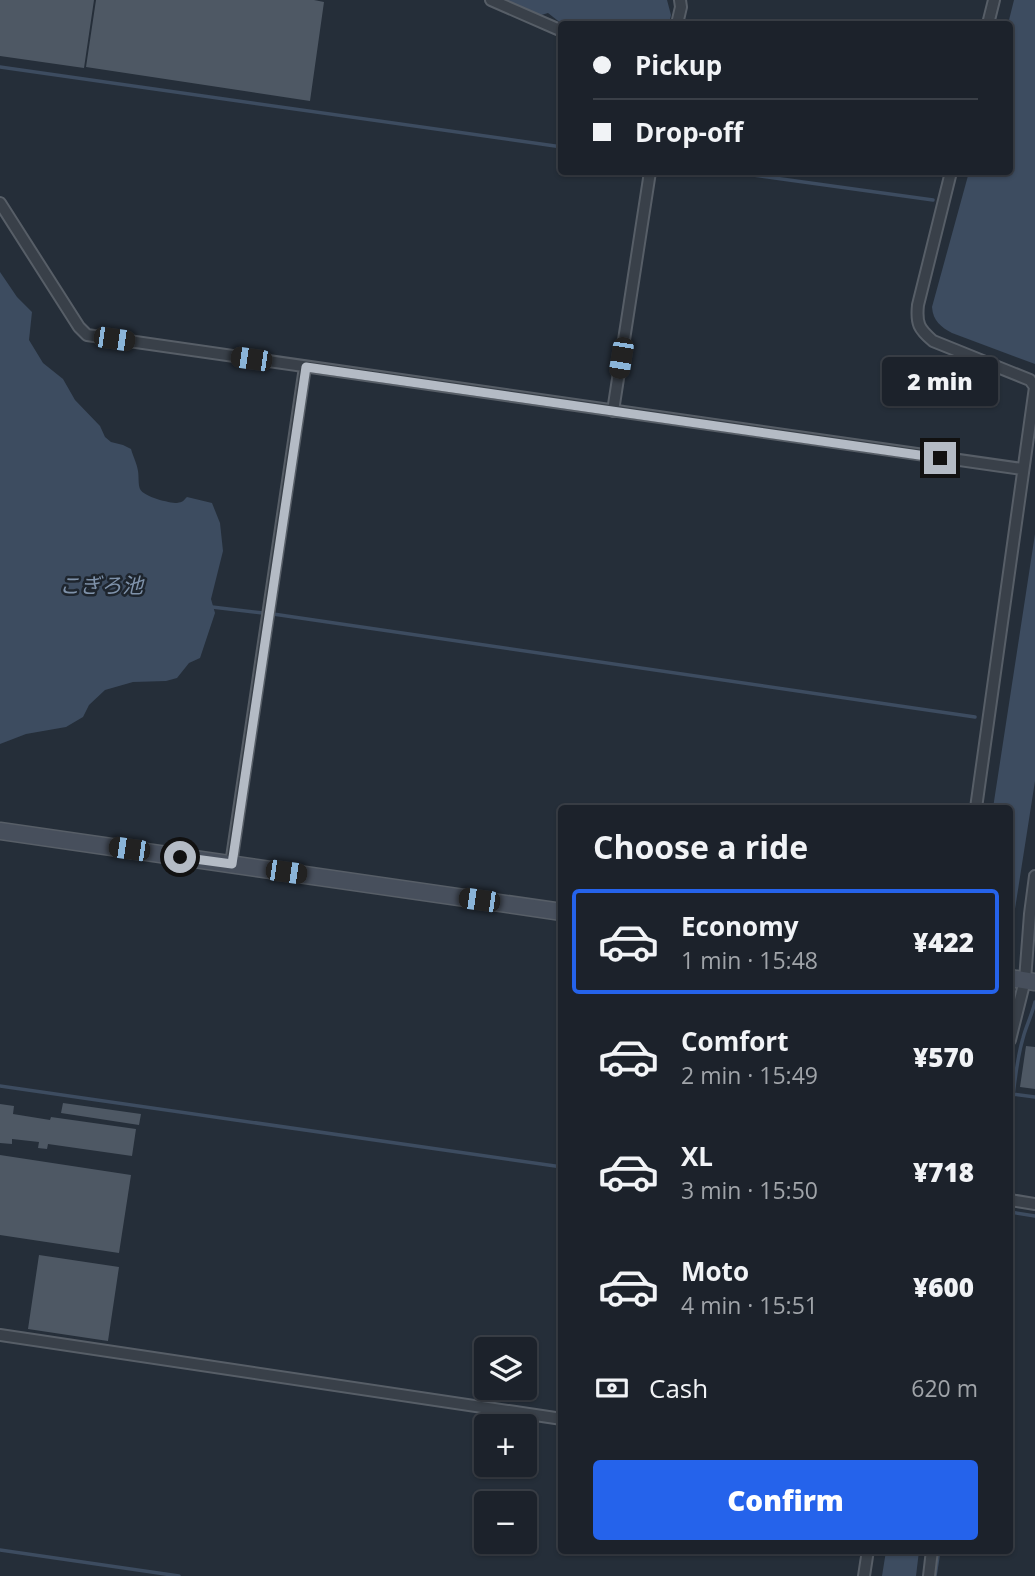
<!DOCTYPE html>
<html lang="en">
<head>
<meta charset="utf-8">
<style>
	:root { --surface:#1c222b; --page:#252a33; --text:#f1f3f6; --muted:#a0a4a9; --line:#3a3f47; --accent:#2563eb }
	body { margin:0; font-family:"Open Sans","Noto Sans JP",sans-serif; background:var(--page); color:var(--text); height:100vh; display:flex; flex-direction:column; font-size:26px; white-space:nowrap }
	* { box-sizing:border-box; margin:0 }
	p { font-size:23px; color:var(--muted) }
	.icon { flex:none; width:38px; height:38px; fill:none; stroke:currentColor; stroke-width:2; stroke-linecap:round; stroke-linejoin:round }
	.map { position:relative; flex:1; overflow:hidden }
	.details { position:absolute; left:558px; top:805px; width:455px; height:749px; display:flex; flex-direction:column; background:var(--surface); border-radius:7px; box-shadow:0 2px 5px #0004,0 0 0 2px var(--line) }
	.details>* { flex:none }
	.banner { position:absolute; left:558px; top:21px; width:455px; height:154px; border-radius:7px; box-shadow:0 2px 5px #0004,0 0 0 2px var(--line); display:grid; align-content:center; height:154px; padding:0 35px; background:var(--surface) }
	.buttons { position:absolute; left:474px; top:1337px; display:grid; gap:14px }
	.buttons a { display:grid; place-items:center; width:63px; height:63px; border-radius:7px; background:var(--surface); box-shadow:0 2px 5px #0004,0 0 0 2px var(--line); font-size:35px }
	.end { position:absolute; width:32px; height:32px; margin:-16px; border:9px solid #b4bbc5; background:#111; box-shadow:0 0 0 4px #111 }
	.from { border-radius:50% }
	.bubble { position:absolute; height:49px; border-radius:7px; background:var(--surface); box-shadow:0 2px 5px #0004,0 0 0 2px var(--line); font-size:23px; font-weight:800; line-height:49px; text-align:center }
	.car { position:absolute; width:21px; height:42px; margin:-21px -10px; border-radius:9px; box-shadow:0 0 5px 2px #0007; background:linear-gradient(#222 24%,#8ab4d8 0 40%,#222 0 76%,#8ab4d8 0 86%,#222 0) }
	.banner b { display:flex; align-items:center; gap:24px; height:66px; font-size:26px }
	.banner b+b { border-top:2px solid var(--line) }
	.banner i { width:18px; height:18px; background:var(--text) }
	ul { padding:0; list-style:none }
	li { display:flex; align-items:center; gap:21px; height:105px; margin:0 14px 10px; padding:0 21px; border:4px solid transparent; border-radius:7px }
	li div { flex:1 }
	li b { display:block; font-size:26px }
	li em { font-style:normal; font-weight:800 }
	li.active { border-color:var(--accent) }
	li>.icon { width:63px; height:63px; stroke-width:1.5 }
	h2 { padding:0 35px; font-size:32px; line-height:84px }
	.pay { display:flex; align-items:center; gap:18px; height:77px; padding:0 35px; font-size:26px }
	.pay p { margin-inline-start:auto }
	.primary-button { display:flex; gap:14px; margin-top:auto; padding:14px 35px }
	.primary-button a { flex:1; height:80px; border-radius:7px; background:var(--accent); color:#fff; font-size:28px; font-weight:800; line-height:80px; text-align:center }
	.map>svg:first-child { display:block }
	.water { fill:#3d4c60 }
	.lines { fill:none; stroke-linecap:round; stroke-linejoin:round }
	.stream { stroke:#3d4c60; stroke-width:3.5 }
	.building { fill:#4e5864 }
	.street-casing { stroke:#575e67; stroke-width:14 }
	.secondary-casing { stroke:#575e67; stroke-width:19 }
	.street { stroke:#394049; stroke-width:10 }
	.secondary { stroke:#474f5c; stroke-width:16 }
	.route { stroke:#b4bbc5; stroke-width:9 }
	.labels { text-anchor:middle; stroke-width:5; stroke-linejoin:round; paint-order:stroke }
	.water-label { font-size:21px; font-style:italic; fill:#7f92aa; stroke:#1e252e }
</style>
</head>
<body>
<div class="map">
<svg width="1035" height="1576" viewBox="0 0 1035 1576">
	<rect width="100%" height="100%" fill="#252e39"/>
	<path class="water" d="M502 0H667L671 15 669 24H562L548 13 538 16Z
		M1014 0H1035V364L952 333C941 327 933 321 932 307L969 172H1010V24H1008Z
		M0 272 17 297 32 312 29 340 43 363 63 379 75 400 100 426 105 437 111 442 123 445 131 449C133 456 137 464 138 471 139 477 138 484 140 489 144 497 169 503 177 503 183 502 183 501 187 497L212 503 220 523 223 551 211 599 215 613 200 658 189 663 177 678 166 681 133 682 105 690 89 705 83 717 66 727 26 734 0 744Z
		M1035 534V781L1010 941V808H993Z
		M886 1551H919L916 1576H882Z"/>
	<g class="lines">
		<path class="stream" d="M0 67 562 147
			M731 172 933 200
			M212 607 263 613
			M273 614 975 717
			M0 1086 562 1167
			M1013 1094 1035 1097
			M1010 1120C1014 1093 1015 1065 1023 1038 1026 1026 1032 1015 1035 1002
			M1010 1212 1035 1216
			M0 1550 179 1576
			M935 1576 939 1550"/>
	</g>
	<path class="building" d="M0 0H94L84 68 0 56Z
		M96 0H314L324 2 310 101 86 67Z
		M1026 1046 1035 1047V1089L1020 1087Z
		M63 1103 141 1114 139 1125 61 1113Z
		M0 1104 14 1106 13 1114 50 1120 51 1117 136 1129 132 1156 48 1144 47 1149 38 1148 39 1142 12 1139V1144L0 1143Z
		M0 1155 131 1175 119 1253 0 1235Z
		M39 1255 119 1267 108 1341 28 1329Z"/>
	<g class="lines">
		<g class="street-casing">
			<path id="street" d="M491 0 562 31
				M677 24 681 7 680 0
				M988 24 994 0
				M951 172 918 305C916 324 919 329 933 341L1030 380 1035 387 976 808
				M0 203 79 327 87 335 1022 469
				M613 411 650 172
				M231 864 305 367
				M1010 1040 1025 980 1030 914 1035 876
				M1010 1200 1035 1204
				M0 1335 562 1419
				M864 1576 868 1550
				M929 1576 932 1550"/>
		</g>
		<g class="secondary-casing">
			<path id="secondary" d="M0 831 562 912
				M1010 978 1035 982"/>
		</g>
		<use href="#street" class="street"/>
		<use href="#secondary" class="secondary"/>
	</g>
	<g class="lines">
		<path class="route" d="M180 857 232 864 306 367 940 458"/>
	</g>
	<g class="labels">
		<g class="water-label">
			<text x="101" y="593">こぎろ池</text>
		</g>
	</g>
</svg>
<div class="buttons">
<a><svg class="icon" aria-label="layers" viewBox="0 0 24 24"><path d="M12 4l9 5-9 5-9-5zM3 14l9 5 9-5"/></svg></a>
<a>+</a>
<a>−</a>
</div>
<i class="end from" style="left:180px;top:857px"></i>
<i class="end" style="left:940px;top:458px"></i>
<div class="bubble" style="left:882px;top:357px;width:116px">2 min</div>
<i class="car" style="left:114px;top:339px;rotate:98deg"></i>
<i class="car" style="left:621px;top:358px;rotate:189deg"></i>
<i class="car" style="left:251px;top:359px;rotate:278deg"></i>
<i class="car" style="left:129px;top:849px;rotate:278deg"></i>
<i class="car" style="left:286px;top:872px;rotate:98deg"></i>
<i class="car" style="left:479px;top:900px;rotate:278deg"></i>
<div class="banner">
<b><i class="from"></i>Pickup</b>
<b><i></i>Drop-off</b>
</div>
<section class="details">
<h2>Choose a ride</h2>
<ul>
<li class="active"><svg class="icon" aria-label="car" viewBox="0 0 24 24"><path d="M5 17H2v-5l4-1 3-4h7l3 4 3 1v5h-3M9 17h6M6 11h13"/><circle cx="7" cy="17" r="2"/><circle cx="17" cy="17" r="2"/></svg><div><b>Economy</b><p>1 min · 15:48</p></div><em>¥422</em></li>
<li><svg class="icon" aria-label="car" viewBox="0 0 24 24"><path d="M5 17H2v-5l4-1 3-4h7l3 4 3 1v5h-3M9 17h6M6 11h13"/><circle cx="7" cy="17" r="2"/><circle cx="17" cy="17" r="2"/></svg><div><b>Comfort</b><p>2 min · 15:49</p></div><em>¥570</em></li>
<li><svg class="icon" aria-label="car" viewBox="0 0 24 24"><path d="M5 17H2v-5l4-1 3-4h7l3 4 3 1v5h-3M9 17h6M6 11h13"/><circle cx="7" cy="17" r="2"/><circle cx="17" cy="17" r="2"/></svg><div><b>XL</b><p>3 min · 15:50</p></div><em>¥718</em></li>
<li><svg class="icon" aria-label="car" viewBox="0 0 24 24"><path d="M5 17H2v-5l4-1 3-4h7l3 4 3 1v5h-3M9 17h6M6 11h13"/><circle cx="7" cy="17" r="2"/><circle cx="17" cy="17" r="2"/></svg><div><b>Moto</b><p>4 min · 15:51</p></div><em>¥600</em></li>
</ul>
<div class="pay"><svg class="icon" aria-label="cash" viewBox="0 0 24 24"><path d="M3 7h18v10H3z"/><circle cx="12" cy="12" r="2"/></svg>Cash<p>620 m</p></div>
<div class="primary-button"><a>Confirm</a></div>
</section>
</div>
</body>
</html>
